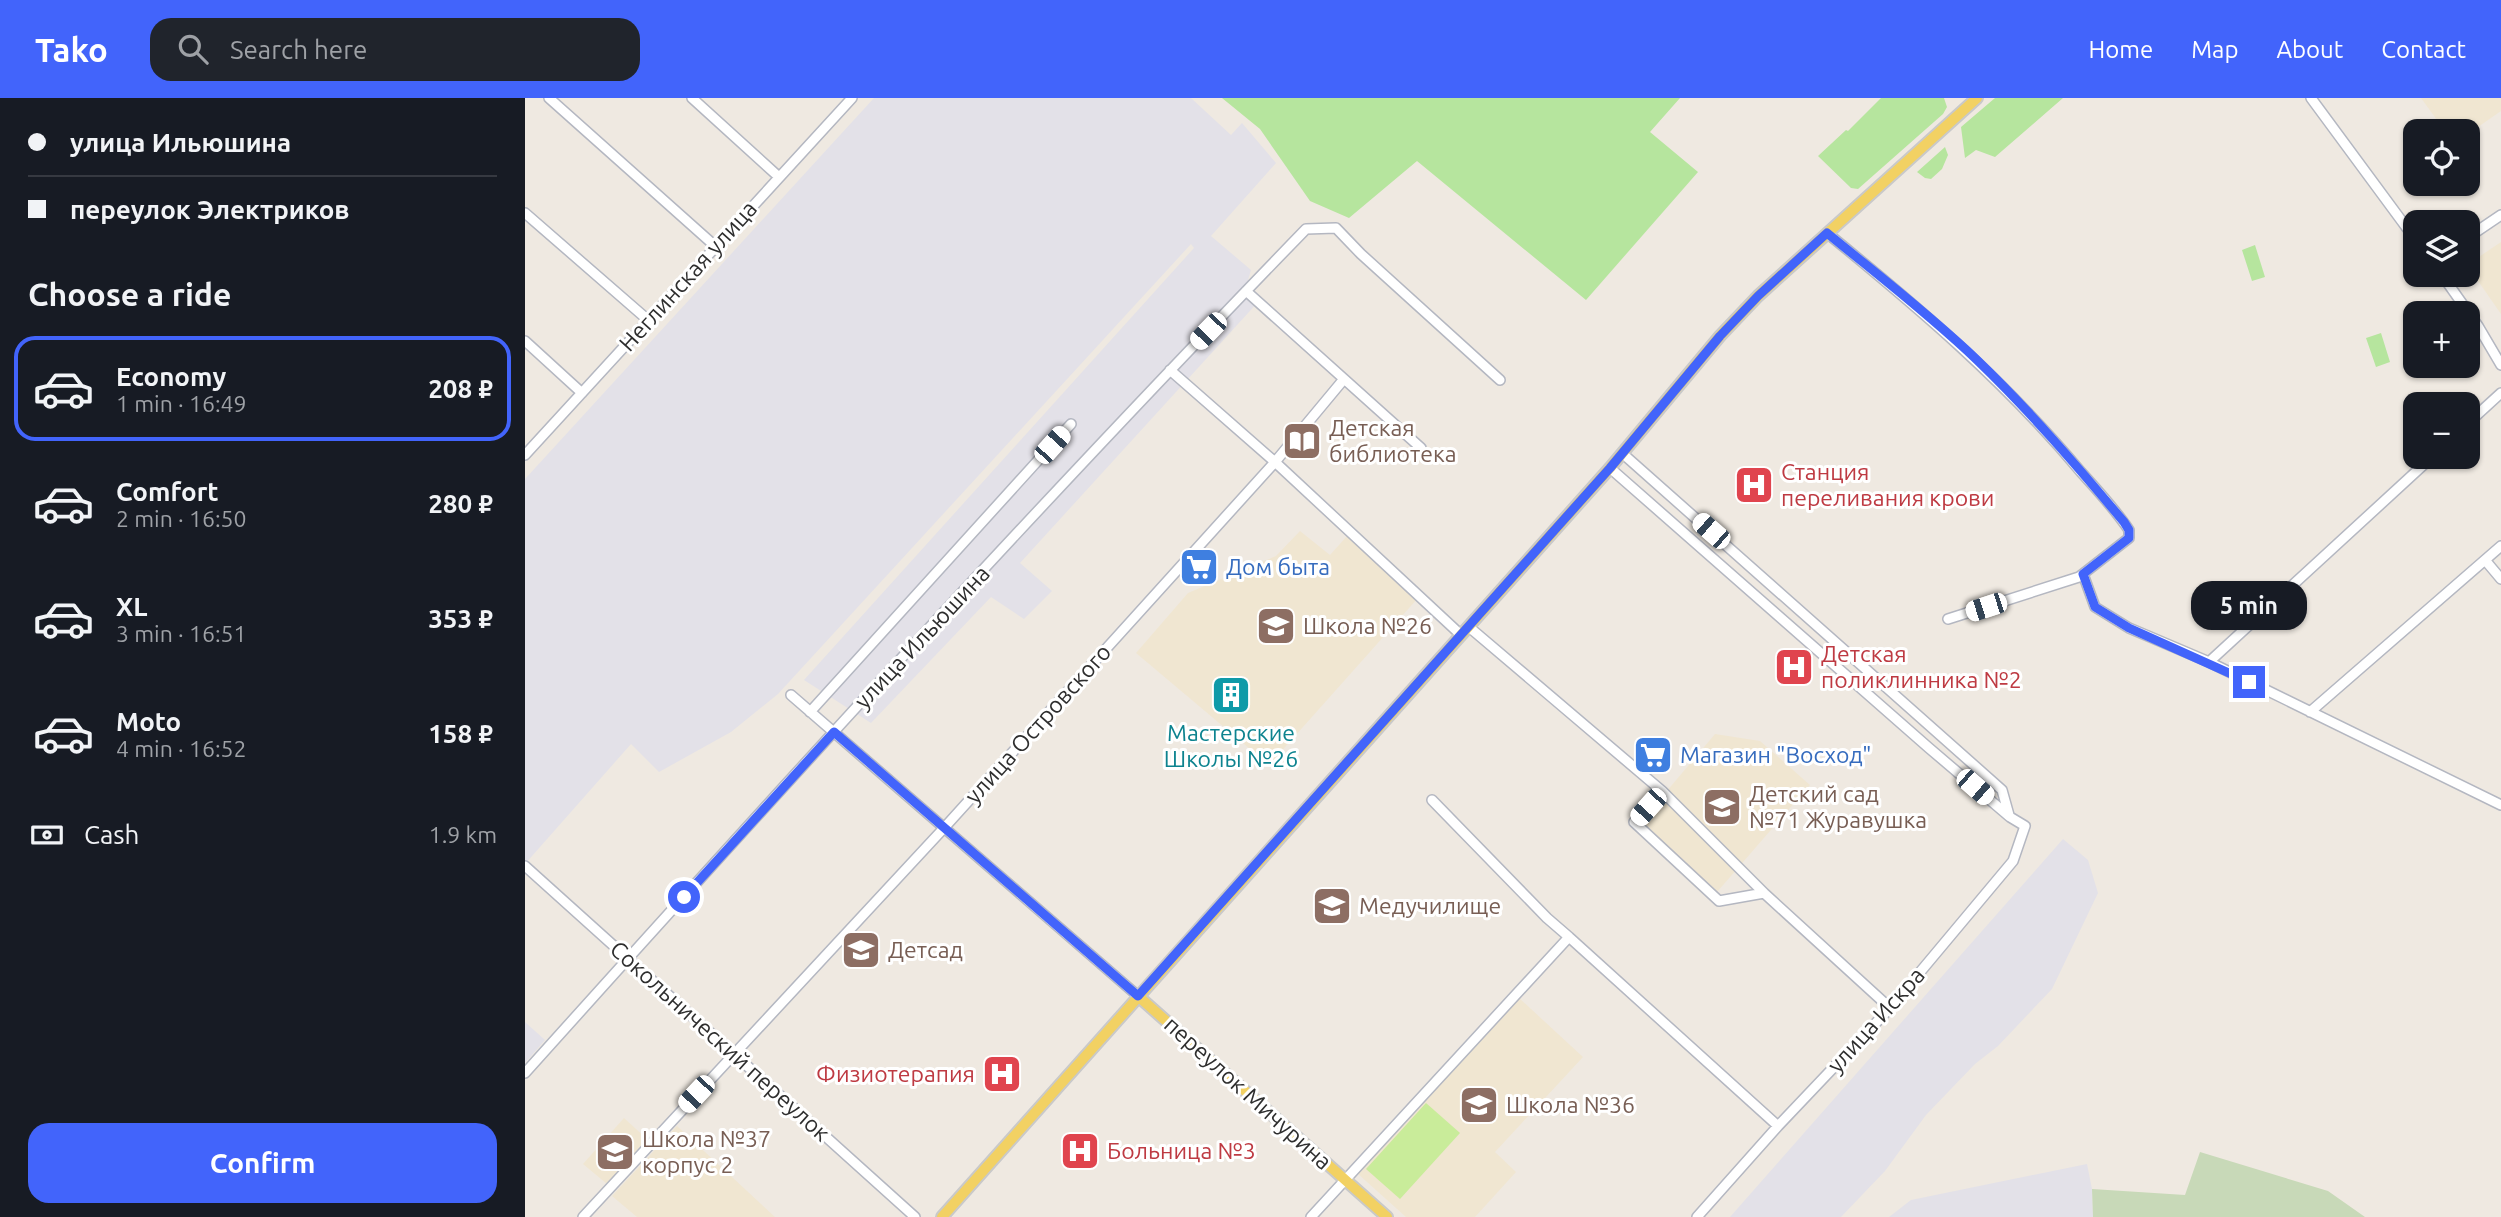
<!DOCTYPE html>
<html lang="en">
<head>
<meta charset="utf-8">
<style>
	:root { --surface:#171b24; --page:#20242c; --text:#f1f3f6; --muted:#9ea1a6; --line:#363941; --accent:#4264fb }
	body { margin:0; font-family:Ubuntu,sans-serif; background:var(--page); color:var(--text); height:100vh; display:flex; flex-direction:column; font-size:26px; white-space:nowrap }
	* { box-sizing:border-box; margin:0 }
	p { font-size:23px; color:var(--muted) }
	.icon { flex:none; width:38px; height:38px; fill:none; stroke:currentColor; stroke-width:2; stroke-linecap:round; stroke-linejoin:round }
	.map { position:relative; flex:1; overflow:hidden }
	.side { display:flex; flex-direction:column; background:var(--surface); width:525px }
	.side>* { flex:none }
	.banner { display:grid; align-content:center; height:154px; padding:0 28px; background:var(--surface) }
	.controls { position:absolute; left:1878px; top:21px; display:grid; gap:14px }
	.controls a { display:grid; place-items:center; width:77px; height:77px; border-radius:14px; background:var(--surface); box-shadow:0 2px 5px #0004; font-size:35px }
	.end { position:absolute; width:32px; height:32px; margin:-16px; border:9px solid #4264fb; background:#fff; box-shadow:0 0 0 4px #fff }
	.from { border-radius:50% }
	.bubble { position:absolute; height:49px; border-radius:21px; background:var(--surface); box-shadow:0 2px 5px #0004; font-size:23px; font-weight:700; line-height:49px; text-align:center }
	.car { position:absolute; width:21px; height:42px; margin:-21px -10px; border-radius:9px; box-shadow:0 0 5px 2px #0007; background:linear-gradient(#fff 24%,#345 0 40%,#fff 0 76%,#345 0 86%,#fff 0) }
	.banner b { display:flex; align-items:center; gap:24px; height:66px; font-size:26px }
	.banner b+b { border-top:2px solid var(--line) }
	.banner i { width:18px; height:18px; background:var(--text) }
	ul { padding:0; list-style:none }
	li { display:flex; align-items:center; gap:21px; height:105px; margin:0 14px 10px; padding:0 14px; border:4px solid transparent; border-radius:21px }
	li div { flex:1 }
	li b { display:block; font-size:26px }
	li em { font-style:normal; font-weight:700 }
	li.selected { border-color:var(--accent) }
	li>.icon { width:63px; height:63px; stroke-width:1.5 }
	h2 { padding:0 28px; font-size:32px; line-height:84px }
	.pay { display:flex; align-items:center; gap:18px; height:77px; padding:0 28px; font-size:26px }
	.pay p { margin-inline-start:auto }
	.button { display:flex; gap:14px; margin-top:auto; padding:14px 28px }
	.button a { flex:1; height:80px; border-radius:21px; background:var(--accent); color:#fff; font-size:28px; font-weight:700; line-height:80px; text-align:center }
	header { display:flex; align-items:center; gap:42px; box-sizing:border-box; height:98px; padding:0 35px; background:var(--accent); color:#fff }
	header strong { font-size:33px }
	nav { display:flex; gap:38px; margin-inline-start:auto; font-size:24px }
	.search { width:490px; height:63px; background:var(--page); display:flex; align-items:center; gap:18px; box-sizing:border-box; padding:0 24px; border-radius:21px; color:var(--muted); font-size:26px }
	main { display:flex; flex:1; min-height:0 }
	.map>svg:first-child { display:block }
	.industrial { fill:#e3e1e8 }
	.education { fill:#f0e6d1 }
	.green { fill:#b6e59e }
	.cemetery { fill:#c8d9b8 }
	.pitch { fill:#c9ec9a }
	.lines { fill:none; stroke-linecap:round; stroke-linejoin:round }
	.minor-casing { stroke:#b4b7c1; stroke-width:12 }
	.major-casing { stroke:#c9c9c9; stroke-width:14 }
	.minor { stroke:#fff; stroke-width:9 }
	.major { stroke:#f2d163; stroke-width:10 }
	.route { stroke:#4264fb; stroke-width:9 }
	.labels { text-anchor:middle; stroke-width:6; stroke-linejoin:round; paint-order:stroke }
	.street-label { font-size:23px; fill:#2e2e2e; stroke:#fff }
	.education-label { font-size:23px; fill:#785e54; stroke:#fff; text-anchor:start }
	.health-label { font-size:23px; fill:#be3a42; stroke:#fff; text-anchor:start }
	.shop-label { font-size:23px; fill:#366cbe; stroke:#fff; text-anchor:start }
	.culture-label { font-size:23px; fill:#0d838f; stroke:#fff }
</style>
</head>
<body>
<header>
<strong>Tako</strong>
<div class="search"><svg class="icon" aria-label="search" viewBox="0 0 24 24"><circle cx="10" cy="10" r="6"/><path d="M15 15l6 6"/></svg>Search here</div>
<nav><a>Home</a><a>Map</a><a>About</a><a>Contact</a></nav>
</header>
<main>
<section class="side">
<div class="banner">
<b><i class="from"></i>улица Ильюшина</b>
<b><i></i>переулок Электриков</b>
</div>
<h2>Choose a ride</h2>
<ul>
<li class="selected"><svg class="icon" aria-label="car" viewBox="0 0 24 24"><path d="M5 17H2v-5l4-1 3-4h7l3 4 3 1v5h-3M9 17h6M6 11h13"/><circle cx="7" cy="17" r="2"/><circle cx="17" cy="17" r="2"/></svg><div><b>Economy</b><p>1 min · 16:49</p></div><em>208 ₽</em></li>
<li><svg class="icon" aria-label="car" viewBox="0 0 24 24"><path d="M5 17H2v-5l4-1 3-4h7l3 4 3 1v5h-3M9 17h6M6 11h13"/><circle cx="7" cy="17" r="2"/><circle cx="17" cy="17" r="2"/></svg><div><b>Comfort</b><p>2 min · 16:50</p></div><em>280 ₽</em></li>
<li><svg class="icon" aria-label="car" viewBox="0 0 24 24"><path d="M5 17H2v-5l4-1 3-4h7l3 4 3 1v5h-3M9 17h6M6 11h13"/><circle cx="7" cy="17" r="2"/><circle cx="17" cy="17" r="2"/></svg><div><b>XL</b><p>3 min · 16:51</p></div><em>353 ₽</em></li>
<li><svg class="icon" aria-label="car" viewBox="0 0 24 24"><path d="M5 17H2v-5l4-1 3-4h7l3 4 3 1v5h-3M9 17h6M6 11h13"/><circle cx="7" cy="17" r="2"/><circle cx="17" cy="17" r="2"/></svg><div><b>Moto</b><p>4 min · 16:52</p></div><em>158 ₽</em></li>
</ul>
<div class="pay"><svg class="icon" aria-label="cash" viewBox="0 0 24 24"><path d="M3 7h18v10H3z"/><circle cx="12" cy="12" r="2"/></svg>Cash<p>1.9 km</p></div>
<div class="button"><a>Confirm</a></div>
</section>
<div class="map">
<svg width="1976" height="1119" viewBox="0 0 1976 1119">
	<rect width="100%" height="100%" fill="#efe9e1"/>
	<path class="industrial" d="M349 0H666L706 37 717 25 751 65 686 138 726 172 720 192 734 203 495 465 527 493 499 521 466 499 346 625 279 582 669 150 666 146 253 596 206 634 134 674 106 646 0 766V381Z
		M1538 741 1563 762 1573 795 1527 891 1473 948 1450 966 1401 1017 1360 1073 1316 1119H1205Z
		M0 924 20 942 0 965Z
		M1562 1066 1567 1091 1568 1119H1364L1386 1102Z"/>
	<path class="education" d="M1896 0H1976V13L1943 36 1942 33H1920Z
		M1976 144V216L1942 167Z
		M775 433 805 457 823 437 893 500 744 667 611 555 663 495 751 458Z
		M1190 636 1235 643 1285 687 1192 794 1114 726Z
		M993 899 1058 959 970 1054 991 1074 950 1119H881L832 1075Z
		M99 1020 122 1041 82 1086 58 1066Z
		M152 1028 250 1119H112L87 1098Z"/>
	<path class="green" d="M697 0H1155L1125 34 1173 74 1061 202 892 63 824 120 785 103 735 31Z
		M1356 0H1419L1422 9 1418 16 1333 91 1326 90 1293 58 1321 32 1323 33Z
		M1470 0H1538L1470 59 1451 52 1440 60 1436 29Z
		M1420 49 1423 57 1417 71 1406 81 1400 80 1392 74Z
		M1730 147 1740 179 1727 183 1717 152Z
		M1856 235 1865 264 1851 269 1841 240Z"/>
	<path class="cemetery" d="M1675 1054 1803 1093 1840 1119H1568L1567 1091 1660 1097Z"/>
	<path class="pitch" d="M901 1005 935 1035 875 1101 841 1071Z"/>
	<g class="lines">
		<g class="minor-casing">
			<path id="minor" d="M24 0 190 148
				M167 0 254 79
				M1786 0 1890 141
				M0 115 123 222
				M1302 135C1393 209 1481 284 1556 374 1573 393 1590 411 1604 432V440L1554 479 1423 521
				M1942 140 1976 117
				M1917 177 1953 228 1976 267
				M721 193 896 350
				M0 243 57 295
				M645 272 750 364 936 537
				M1942 326 1976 295
				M1097 355 1477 692 1484 717
				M0 357 327 0
				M1085 370 1404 650 1485 719 1500 728 1488 763 1365 910 1253 1028 1172 1119
				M1960 462 1976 481
				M1558 476 1570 509 1604 530 1684 564 1976 707
				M944 529 1137 693 1109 724 1194 803 1239 795 1365 910
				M1684 564 1907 359
				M266 597 613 898
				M285 614 546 326
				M1785 614 1976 448
				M1137 693 1239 795
				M907 702 1022 820 1044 839
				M0 768 390 1119
				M0 975C256 690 514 406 781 131L811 130 836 156 975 282
				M58 1119 419 730 750 364 819 281
				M786 1119 1044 839 1253 1028"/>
		</g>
		<g class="major-casing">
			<path id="major" d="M613 898 862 1119
				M417 1119 1085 370 1195 238 1233 198 1452 0"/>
		</g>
		<use href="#minor" class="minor"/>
		<use href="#major" class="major"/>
	</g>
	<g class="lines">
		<path class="route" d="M159 799 309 634 613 898 1085 370 1195 238 1233 198 1302 135C1353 177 1405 217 1452 262 1505 313 1552 368 1599 424L1604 432V440L1558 476 1570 509 1604 530 1724 584"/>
	</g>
	<defs>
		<g id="library-square" transform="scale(2.0125)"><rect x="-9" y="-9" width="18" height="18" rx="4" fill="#8d6e63" stroke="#fff"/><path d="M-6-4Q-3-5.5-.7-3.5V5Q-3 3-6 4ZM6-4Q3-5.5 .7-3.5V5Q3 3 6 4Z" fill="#fff"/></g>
		<g id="hospital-square" transform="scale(2.0125)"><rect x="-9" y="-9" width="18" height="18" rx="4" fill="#e0444e" stroke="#fff"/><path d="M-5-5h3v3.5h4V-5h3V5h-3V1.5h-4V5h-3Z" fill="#fff"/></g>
		<g id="supermarket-square" transform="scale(2.0125)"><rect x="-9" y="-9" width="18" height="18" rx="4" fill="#3f7fe0" stroke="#fff"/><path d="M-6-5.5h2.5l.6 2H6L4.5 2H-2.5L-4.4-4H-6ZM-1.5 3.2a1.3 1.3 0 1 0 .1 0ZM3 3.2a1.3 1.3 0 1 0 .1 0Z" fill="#fff"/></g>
		<g id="school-square" transform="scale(2.0125)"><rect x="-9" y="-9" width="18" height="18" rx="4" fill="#8d6e63" stroke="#fff"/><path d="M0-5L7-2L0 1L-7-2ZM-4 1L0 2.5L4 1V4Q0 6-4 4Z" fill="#fff"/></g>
		<g id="building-square" transform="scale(2.0125)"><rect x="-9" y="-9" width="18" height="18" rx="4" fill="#0f9aa8" stroke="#fff"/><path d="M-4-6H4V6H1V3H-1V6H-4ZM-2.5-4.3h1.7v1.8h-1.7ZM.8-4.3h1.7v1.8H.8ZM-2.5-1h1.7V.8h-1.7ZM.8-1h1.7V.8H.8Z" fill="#fff"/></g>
		<g id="university-square" transform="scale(2.0125)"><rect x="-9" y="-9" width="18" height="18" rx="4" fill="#8d6e63" stroke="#fff"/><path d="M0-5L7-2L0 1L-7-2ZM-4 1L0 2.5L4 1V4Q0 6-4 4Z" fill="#fff"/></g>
	</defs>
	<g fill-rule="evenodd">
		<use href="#library-square" x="777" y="343"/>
		<use href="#hospital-square" x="1229" y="387"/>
		<use href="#supermarket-square" x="674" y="469"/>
		<use href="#school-square" x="751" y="528"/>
		<use href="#hospital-square" x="1269" y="569"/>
		<use href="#building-square" x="706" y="597"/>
		<use href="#supermarket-square" x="1128" y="657"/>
		<use href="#school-square" x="1197" y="709"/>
		<use href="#university-square" x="807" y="808"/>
		<use href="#school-square" x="336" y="852"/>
		<use href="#hospital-square" x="477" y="976"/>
		<use href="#school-square" x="954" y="1007"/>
		<use href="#hospital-square" x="555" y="1053"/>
		<use href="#school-square" x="90" y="1054"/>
	</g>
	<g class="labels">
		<g class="street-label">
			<text transform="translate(163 178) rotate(-48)" y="8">Неглинская улица</text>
			<text transform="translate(397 539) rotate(-47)" y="8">улица Ильюшина</text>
			<text transform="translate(513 626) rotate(-48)" y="8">улица Островского</text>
			<text transform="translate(1351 922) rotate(-48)" y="8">улица Искра</text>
			<text transform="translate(195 943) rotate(42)" y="8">Сокольнический переулок</text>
			<text transform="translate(723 995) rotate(42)" y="8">переулок Мичурина</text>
		</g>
		<g class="education-label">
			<text x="804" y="338">Детская<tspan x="804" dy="26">библиотека</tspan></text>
			<text x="778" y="536">Школа №26</text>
			<text x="1224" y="704">Детский сад<tspan x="1224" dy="26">№71 Журавушка</tspan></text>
			<text x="834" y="816">Медучилище</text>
			<text x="363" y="860">Детсад</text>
			<text x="981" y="1015">Школа №36</text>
			<text x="117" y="1049">Школа №37<tspan x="117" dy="26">корпус 2</tspan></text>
		</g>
		<g class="health-label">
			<text x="1256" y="382">Станция<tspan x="1256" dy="26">переливания крови</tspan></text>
			<text x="1296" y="564">Детская<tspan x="1296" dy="26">поликлинника №2</tspan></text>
			<text x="450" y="984" text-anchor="end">Физиотерапия</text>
			<text x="582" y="1061">Больница №3</text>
		</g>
		<g class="shop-label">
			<text x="701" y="477">Дом быта</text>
			<text x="1155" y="665">Магазин "Восход"</text>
		</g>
		<g class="culture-label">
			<text x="706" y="643">Мастерские<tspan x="706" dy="26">Школы №26</tspan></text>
		</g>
	</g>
</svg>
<div class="controls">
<a><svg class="icon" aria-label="locate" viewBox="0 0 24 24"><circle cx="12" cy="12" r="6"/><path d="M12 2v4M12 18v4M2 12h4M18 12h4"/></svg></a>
<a><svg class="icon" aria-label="layers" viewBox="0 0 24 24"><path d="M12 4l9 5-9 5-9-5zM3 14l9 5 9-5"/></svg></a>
<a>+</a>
<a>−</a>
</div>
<i class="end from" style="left:159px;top:799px"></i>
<i class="end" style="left:1724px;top:584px"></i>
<div class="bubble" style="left:1666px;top:483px;width:116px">5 min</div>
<i class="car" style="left:683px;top:233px;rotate:224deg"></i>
<i class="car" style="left:527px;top:347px;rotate:42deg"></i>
<i class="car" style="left:1186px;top:433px;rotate:311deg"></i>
<i class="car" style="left:1461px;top:509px;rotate:252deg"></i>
<i class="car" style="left:1450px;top:689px;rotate:131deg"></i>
<i class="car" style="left:1123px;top:709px;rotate:222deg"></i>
<i class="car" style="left:171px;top:996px;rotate:223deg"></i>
</div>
</main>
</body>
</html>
